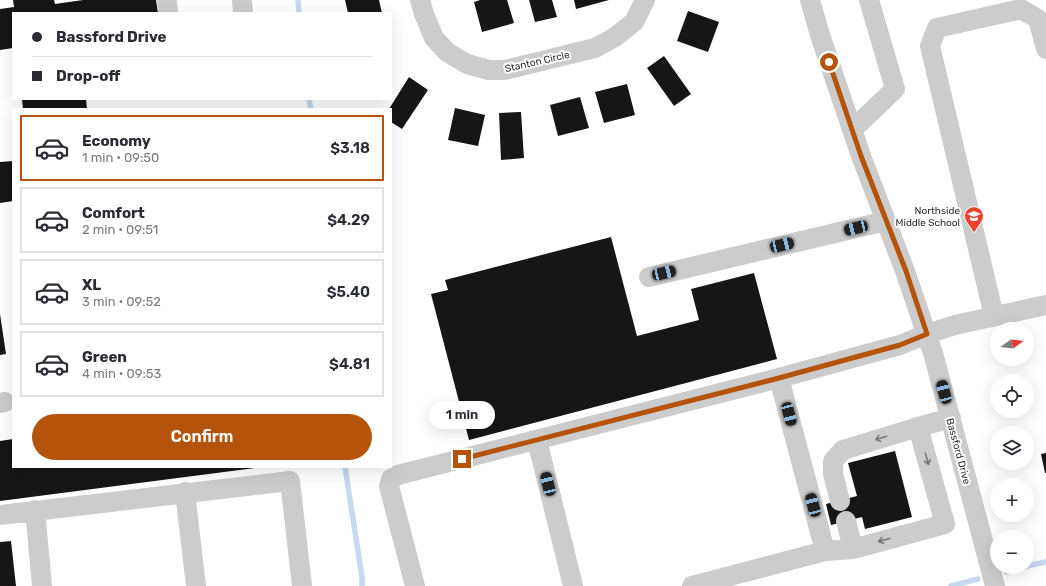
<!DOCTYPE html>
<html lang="en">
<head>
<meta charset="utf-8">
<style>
	:root { --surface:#fff; --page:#f7f7f7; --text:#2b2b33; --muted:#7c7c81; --line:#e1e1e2; --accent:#b45309 }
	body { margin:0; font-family:Rubik,sans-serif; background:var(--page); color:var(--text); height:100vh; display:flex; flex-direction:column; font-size:15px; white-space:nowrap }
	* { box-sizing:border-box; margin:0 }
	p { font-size:13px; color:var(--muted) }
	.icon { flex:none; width:22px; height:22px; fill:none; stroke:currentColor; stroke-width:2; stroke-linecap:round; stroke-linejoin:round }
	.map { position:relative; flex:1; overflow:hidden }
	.side { position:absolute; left:12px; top:108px; width:380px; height:360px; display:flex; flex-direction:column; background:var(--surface); border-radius:0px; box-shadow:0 4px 16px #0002 }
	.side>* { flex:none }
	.hud { position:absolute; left:12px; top:12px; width:380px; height:88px; border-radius:0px; box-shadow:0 4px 16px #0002; display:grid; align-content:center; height:88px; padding:0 20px; background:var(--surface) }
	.needle { width:26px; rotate:75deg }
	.tools { position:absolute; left:990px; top:322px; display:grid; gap:8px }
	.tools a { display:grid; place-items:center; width:44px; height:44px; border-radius:50%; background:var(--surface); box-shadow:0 4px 16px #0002; font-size:20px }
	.end { position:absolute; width:18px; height:18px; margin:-9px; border:5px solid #b45309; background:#fff; box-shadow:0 0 0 2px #fff }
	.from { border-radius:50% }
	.bubble { position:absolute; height:28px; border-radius:14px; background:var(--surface); box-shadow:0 4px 16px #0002; font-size:13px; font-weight:600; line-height:28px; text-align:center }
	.car { position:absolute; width:12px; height:24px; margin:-12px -6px; border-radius:5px; box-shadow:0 0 3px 1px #0007; background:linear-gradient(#222 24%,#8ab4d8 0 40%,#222 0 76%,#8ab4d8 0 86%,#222 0) }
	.hud b { display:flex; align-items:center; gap:14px; height:38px; font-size:15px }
	.hud b+b { border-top:1px solid var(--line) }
	.hud i { width:10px; height:10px; background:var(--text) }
	ul { padding:7px 0 0; list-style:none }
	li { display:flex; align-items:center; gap:12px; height:66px; margin:0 8px 6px; padding:0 12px; border:2px solid var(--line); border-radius:0px }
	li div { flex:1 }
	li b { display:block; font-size:15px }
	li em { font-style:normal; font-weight:600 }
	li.selected { border-color:var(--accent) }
	li>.icon { width:36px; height:36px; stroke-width:1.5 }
	.cta { display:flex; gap:8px; margin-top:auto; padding:8px 20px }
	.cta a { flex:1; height:46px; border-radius:24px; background:var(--accent); color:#fff; font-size:16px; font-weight:600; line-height:46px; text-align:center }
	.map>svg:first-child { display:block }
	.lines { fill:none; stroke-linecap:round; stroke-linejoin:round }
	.stream { stroke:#c8d8ed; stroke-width:5.5 }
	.building { fill:#161616 }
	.minor { stroke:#ccc; stroke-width:20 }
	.oneway { stroke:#767676 }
	.route { stroke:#b45309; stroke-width:5 }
	.labels { text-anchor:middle; stroke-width:4; stroke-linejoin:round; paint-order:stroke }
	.street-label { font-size:10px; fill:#2f2f2f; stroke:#fff }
	.poi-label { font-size:10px; fill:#2f2f2f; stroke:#fff; text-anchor:end }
</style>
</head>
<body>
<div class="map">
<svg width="1046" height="586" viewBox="0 0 1046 586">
	<rect width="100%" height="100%" fill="#fff"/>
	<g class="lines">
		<path class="stream" d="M298 0 299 13
			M309 99 311 109
			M345 467 362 577V586
			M1027 566 1046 562
			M1006 572 1025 567
			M951 586 978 579"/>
	</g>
	<path class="building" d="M13 0H54L55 4 83 0H156L158 13H13V48L0 50V9L14 7Z
		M345 0H379L382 13H348Z
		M480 0H507L514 23 482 32 474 2Z
		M529 0H552L557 17 535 22Z
		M574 0H609L576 9Z
		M688 11 719 22 708 52 677 41Z
		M664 56 691 94 674 106 647 68Z
		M409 77 428 90 402 129 391 122V109H389Z
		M627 84 635 115 604 123 595 92Z
		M580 97 589 128 558 136 550 105Z
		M22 99H86L87 109H23Z
		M455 108 485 115 478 146 448 140Z
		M521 112 524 158 501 160 499 113Z
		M13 161V201L0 203V162Z
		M611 237 637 336 699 320 691 289 754 273 777 359 469 440 431 294 448 290 445 280Z
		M0 314 6 354 0 355Z
		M13 439V467L255 468 0 501V441Z
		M895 451 912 517 865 529 862 517 831 525 826 504 857 496 848 463Z
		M1046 453V473H1045L1041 454Z
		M11 541 16 586H0V542Z"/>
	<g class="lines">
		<path class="minor" d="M167 0 168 13
			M242 0 243 13
			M420 0 424 14 434 38 447 52 467 64 489 70H505L595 48 615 37 634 22 645 0
			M810 0 820 35 861 156 905 271 933 353 995 586
			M852 130 895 89 869 0
			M649 277 886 221
			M994 316 930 46 937 28 1021 9 1038 19 1046 49
			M779 378 900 345 927 334 955 325 1046 305
			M0 403 5 402
			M537 440 573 586
			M185 492 196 586
			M840 501 833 474V461L843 450 918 427
			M35 510 42 586
			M0 515 290 481 302 586
			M846 521 853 549
			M825 551 853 549 945 524 918 427 951 418
			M415 586 389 486 391 479 398 475 779 378 825 551 692 586"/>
	</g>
	<defs><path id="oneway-shaft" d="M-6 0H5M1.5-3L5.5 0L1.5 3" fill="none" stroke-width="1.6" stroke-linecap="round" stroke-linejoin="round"/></defs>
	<g class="oneway">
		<use href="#oneway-shaft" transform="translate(881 438) rotate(163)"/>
		<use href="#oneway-shaft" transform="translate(927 459) rotate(74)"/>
		<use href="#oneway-shaft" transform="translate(884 540) rotate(165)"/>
	</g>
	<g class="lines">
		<path class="route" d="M462 459 779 378 900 345 927 334 906 271 861 156 829 62"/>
	</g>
	<defs>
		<g id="school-pin" transform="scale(1)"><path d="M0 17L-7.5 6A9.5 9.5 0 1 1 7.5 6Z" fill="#ec412b" stroke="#fff"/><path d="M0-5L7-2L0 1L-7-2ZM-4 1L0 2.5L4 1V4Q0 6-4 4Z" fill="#fff"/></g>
	</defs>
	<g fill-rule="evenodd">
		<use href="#school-pin" x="974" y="216"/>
	</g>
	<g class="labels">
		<g class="street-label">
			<text transform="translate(537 61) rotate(-13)" y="4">Stanton Circle</text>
			<text transform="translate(959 451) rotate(75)" y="4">Bassford Drive</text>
		</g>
		<g class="poi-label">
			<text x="960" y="214">Northside<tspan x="960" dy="12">Middle School</tspan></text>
		</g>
	</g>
</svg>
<div class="tools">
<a><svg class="needle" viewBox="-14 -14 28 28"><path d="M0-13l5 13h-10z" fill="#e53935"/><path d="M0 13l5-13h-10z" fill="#7c7c81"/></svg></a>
<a><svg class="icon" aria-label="locate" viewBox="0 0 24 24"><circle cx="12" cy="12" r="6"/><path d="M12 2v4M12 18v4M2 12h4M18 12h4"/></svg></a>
<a><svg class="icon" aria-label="layers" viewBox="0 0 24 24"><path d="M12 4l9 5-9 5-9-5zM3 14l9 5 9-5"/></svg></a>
<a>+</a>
<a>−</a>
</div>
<i class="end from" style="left:829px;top:62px"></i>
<i class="end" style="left:462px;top:459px"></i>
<div class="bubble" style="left:429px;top:401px;width:66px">1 min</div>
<i class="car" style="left:856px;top:228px;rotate:257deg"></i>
<i class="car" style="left:782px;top:245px;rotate:77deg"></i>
<i class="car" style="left:664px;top:273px;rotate:77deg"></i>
<i class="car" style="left:944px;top:392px;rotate:345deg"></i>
<i class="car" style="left:789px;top:414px;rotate:165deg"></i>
<i class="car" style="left:548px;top:484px;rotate:346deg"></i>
<i class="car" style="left:813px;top:505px;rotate:345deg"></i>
<div class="hud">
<b><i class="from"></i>Bassford Drive</b>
<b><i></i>Drop-off</b>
</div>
<section class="side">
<ul>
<li class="selected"><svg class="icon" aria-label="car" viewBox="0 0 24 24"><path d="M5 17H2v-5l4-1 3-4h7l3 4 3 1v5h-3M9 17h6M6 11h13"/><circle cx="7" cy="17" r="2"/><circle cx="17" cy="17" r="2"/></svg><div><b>Economy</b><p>1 min · 09:50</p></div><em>$3.18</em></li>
<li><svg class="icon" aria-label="car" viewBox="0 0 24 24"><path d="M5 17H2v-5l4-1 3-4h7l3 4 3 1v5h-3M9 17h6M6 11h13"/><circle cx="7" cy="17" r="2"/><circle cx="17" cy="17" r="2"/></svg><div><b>Comfort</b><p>2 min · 09:51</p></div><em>$4.29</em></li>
<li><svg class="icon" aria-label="car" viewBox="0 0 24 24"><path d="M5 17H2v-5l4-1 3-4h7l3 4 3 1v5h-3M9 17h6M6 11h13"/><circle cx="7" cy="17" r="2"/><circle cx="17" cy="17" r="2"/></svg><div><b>XL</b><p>3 min · 09:52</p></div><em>$5.40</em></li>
<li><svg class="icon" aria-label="car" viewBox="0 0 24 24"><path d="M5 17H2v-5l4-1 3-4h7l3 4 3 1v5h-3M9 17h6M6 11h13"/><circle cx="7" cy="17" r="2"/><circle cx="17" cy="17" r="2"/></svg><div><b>Green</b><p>4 min · 09:53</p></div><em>$4.81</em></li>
</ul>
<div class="cta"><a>Confirm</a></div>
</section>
</div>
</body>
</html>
